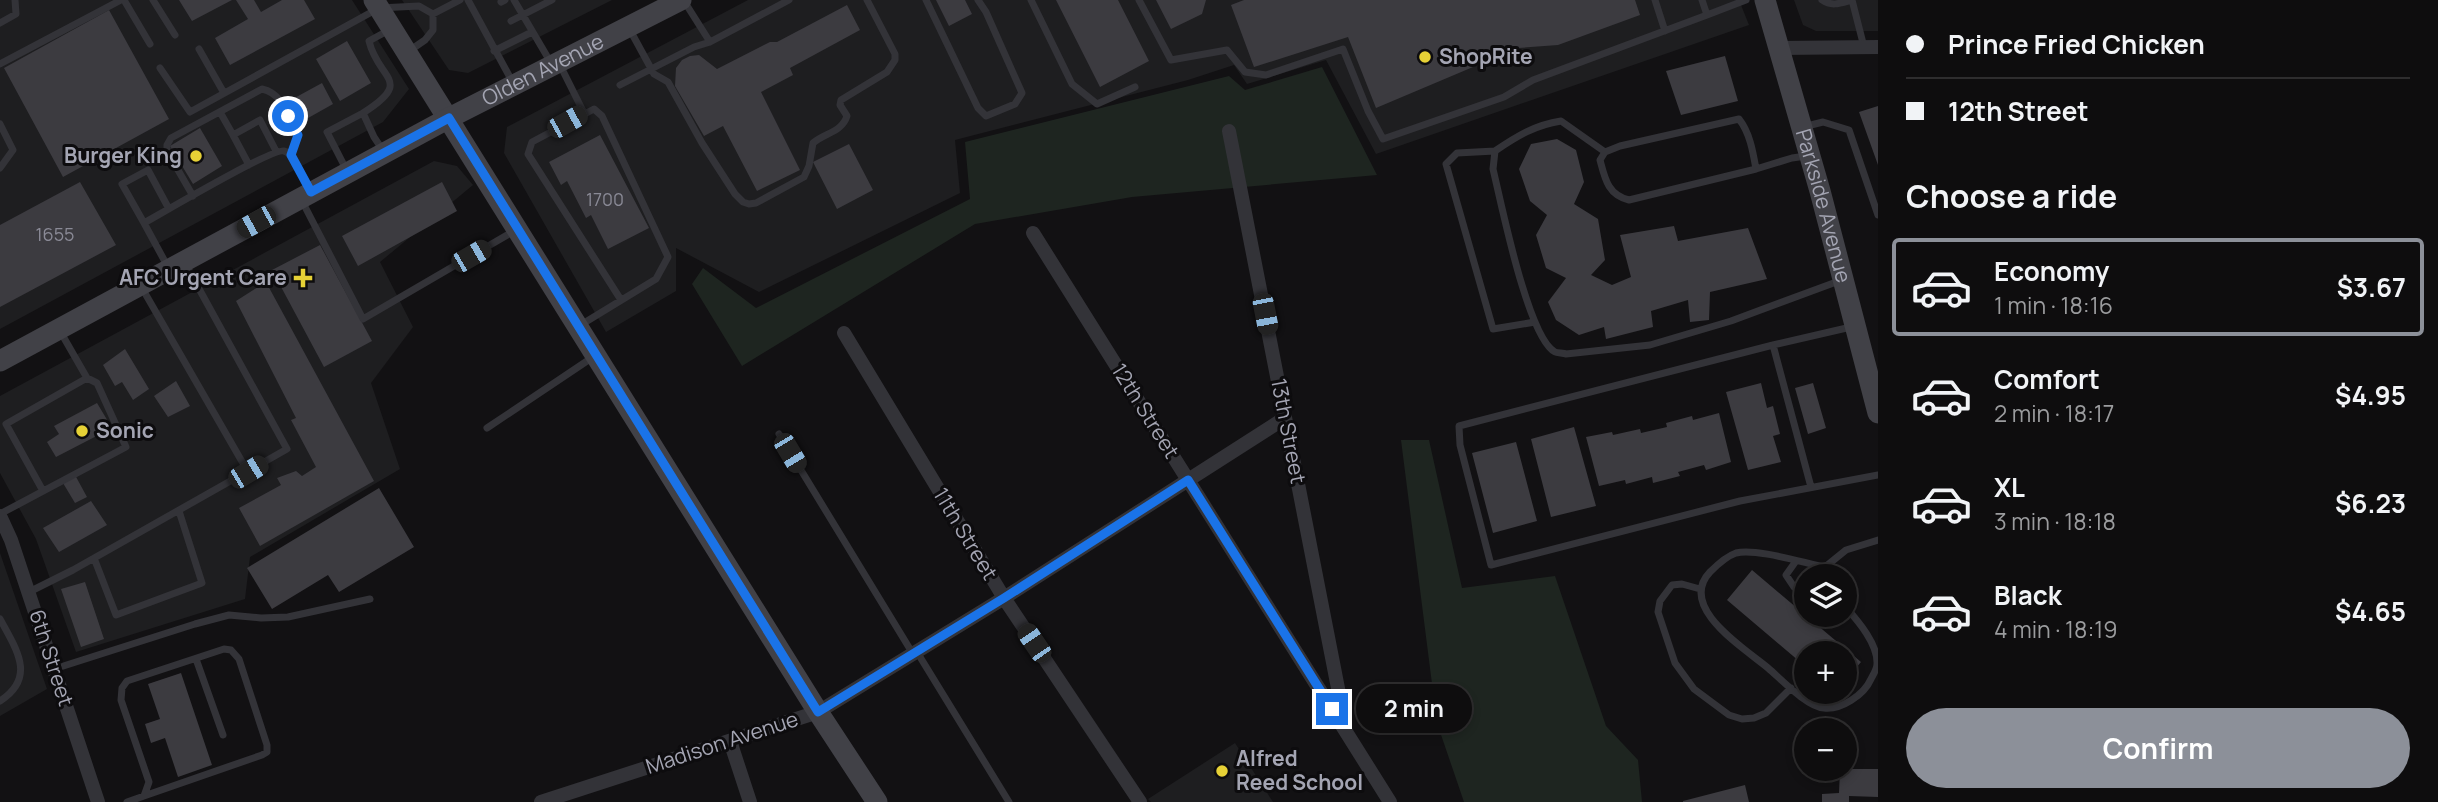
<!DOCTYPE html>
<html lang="en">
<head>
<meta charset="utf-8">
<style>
	:root { --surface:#0e0d0e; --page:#1c1b1c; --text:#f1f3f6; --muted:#9b9c9e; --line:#2e2d2e; --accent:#8c9099 }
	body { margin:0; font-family:Manrope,sans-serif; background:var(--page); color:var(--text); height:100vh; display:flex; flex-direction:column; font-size:26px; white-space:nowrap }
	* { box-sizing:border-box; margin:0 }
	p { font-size:23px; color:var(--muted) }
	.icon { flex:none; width:38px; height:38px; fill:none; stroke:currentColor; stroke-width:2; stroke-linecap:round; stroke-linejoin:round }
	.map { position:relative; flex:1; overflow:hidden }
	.details { display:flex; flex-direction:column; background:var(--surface); width:560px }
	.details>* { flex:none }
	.hud { display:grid; align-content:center; height:154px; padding:0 28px; background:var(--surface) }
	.fabs { position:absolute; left:1794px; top:564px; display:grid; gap:14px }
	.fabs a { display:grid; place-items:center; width:63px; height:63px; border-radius:50%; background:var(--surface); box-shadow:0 4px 10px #0003,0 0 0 2px var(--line); font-size:35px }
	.end { position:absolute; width:32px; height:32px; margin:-16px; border:9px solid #1a73e8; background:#fff; box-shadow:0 0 0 4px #fff }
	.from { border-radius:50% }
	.bubble { position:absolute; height:49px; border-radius:24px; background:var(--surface); box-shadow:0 4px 10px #0003,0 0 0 2px var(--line); font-size:23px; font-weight:700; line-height:49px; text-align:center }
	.car { position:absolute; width:21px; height:42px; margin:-21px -10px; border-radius:9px; box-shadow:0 0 5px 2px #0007; background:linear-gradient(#222 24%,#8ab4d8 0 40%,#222 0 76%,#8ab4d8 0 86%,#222 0) }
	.hud b { display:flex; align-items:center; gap:24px; height:66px; font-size:26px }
	.hud b+b { border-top:2px solid var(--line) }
	.hud i { width:18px; height:18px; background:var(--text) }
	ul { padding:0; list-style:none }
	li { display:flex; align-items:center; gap:21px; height:98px; margin:0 14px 10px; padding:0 14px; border:4px solid transparent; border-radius:7px }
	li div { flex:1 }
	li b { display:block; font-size:26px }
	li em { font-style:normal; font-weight:700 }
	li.on { border-color:var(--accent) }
	li>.icon { width:63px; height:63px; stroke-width:1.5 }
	h2 { padding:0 28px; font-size:32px; line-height:84px }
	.button { display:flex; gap:14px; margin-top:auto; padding:14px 28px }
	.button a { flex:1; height:80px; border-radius:42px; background:var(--accent); color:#fff; font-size:28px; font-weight:700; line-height:80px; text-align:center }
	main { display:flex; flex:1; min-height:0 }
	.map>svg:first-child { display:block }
	.built { fill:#1e1e20 }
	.green { fill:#1e2520 }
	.building { fill:#3c3b40 }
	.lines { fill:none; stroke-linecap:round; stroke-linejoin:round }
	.lane { stroke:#333338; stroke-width:7 }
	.street { stroke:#333338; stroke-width:14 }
	.secondary { stroke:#414147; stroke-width:21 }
	.route { stroke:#1a73e8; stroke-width:9 }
	.poi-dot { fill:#e6d136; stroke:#0d0c0e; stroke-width:2.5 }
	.labels { text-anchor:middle; stroke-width:6; stroke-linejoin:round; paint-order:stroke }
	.number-label { font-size:18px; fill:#8a8a96 }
	.poi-label { font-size:21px; font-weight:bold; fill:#a4a5b3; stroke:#0d0c0e; text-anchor:start }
	.street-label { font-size:21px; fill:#a4a5b3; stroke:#0d0c0e }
</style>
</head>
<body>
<main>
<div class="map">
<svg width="1878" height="802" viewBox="0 0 1878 802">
	<rect width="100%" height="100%" fill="#121113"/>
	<path class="built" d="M0 0H352L409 89 383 122 0 329Z
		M402 0H612L468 73 449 70Z
		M748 0H1739L1749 25 1376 154 1326 60 1247 84 1234 65 1188 80 955 140 960 193 759 292 676 248V291L606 332 504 153 507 127Z
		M1794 0H1878V31H1816L1803 25Z
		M434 161 457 166 473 185 380 262 413 327 371 383 400 469 250 557 245 599 76 652 36 539 0 473V396Z
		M0 553 47 689 0 716Z
		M1235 743 1273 802H1151L1148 799Z"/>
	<path class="green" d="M1322 67 1377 175 1132 197 975 224 742 366 692 284 703 268 756 308 970 199 965 142 1229 76 1245 90Z
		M1401 440H1429L1462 588 1555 576 1606 726 1638 760 1642 802H1464L1437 723Z"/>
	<path class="building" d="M179 0H232L192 21Z
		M236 0H254L261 12 282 0H304L315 19 230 65 215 38 248 19Z
		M936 0H965L972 14 949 26Z
		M1056 0H1118L1149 61 1100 87Z
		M1156 0H1206L1202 14 1171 29Z
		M1244 0H1635L1640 15 1558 45 1518 48 1376 108 1348 37 1254 67 1231 5Z
		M847 5 860 30 790 68 793 75 761 92 800 170 757 191 723 126 704 136 675 86 676 68 682 60 690 56 699 55 717 69 770 42H777Z
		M109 10 169 119 63 177 4 68Z
		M347 41 371 83 340 101 316 59Z
		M1725 56 1738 101 1681 115 1666 71Z
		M322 83 333 104 301 122 289 101Z
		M1878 106V165L1859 112Z
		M200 128 222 166 193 184 170 146Z
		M600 135 649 228 608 249 591 215 586 218 567 181 561 185 549 162Z
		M1557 139 1576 150 1584 182 1574 204 1598 219 1605 260 1591 275 1612 285 1631 277 1620 235 1674 226 1678 241 1748 228 1767 279 1710 292 1709 320 1690 322 1688 300 1651 311 1653 327 1606 339 1604 327 1579 335 1556 320 1548 302 1566 278 1546 268 1536 235 1547 215 1530 201 1519 169 1531 144Z
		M849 144 873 190 837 209 813 162Z
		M80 182 116 245 0 307V225Z
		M442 182 457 211 358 266 342 236Z
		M320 245 372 341 324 367 272 270Z
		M266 282 374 481 260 546 239 508 281 485 277 478 296 471 302 476 316 467 291 420 296 418 236 301Z
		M125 349 149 389 133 400 122 382 115 386 103 365Z
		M176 381 190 406 168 417 154 396Z
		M1761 383 1767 408 1773 406 1780 434 1773 436 1781 462 1748 470 1726 392Z
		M1813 383 1826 428 1808 434 1795 388Z
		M97 403 112 428 56 457 47 442 59 434 54 426Z
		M1719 413 1731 462 1706 470 1704 465 1678 472 1680 476 1653 483 1652 477 1626 484 1625 480 1599 486 1586 437 1612 432 1613 435 1640 429 1641 433 1667 427 1666 423 1692 416 1693 420Z
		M1574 427 1596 506 1551 517 1531 439Z
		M1516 442 1537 521 1493 533 1472 453Z
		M75 475 87 497 75 503 63 483Z
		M379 488 414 547 339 592 328 575 272 609 247 568Z
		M91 501 107 525 59 552 43 528Z
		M1752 570 1861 662 1844 682V653H1806V667L1727 600Z
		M85 582 104 639 81 647 61 589Z
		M181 673 212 765 178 777 165 738 151 743 145 724 160 719 148 684Z
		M1840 769H1878V797L1849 796V802H1822V794L1839 793Z
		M1745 785 1749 802H1683V801Z"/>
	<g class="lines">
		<path class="lane" d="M124 0 150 44
			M153 0 175 35
			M468 0 512 81
			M514 0 551 63
			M926 0 978 108 986 116 1015 104 1022 93 986 12 978 0
			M1031 0 1072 84 1097 104 1135 87
			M1139 0 1171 60 1227 50 1245 72 1266 75 1343 49 1368 111 1383 139 1504 97 1533 80 1707 15 1702 0
			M1655 0 1665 31
			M1822 0C1832 7 1841 3 1852 0
			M1852 0 1864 47
			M684 1 710 42
			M501 2 505 0
			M1707 15 1746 0
			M511 21 552 0
			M0 23 16 14 15 0
			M630 30 654 74 668 82 702 143 735 194 743 202 749 204 756 203 804 177 809 166 813 143C825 133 842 132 847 116L840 105 841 100 887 72 895 60V54L867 0
			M199 49 224 93
			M409 51 425 40 433 30V14
			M494 51 532 32
			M559 63 584 113
			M0 64 121 0
			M160 68 190 112 379 8 419 6 433 14 460 0
			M620 85 694 47 710 42 789 0
			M220 112 233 135
			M363 113C415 80 378 80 369 41L391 29
			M0 124 13 150 0 168
			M1803 127 1823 122 1849 130 1878 215
			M1495 151 1457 153 1446 164 1493 329 1535 322
			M1605 152 1561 121C1535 125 1517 136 1495 151L1493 169C1501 202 1528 338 1555 352 1557 353 1564 353 1566 354L1650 345 1731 321 1839 281
			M249 165 233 135 260 120 276 151
			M1756 169C1753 152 1750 133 1739 119L1620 146 1605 152 1600 160C1605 179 1608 195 1629 200L1752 170 1756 169 1792 158 1806 156
			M347 171 327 132 363 113 374 137 384 152
			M193 196 167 151V145L171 138 262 89C283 93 289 118 298 135L291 155
			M301 199 363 319 514 231
			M144 223 122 184 148 170 169 209
			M169 269 144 223C162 213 274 147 284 151 294 153 306 183 311 192
			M142 288 248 472
			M579 326 656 279 668 257 602 116 594 109 532 142 528 154 621 300
			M1851 327 1773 345 1459 426 1460 445 1491 565 1740 501 1878 475
			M1773 345 1811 487
			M487 428 593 357
			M779 434 913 654
			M43 491 6 424 87 378
			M0 514 126 447 97 383 87 378 60 331
			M94 558 116 615 202 583 179 511
			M1796 561 1786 575 1794 587 1806 596
			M1700 589 1682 584 1672 585 1660 601 1658 612 1675 663 1694 689 1729 715 1742 719 1754 718 1766 713 1791 688
			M29 592 73 570 287 449 186 265
			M1844 605C1857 620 1878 643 1877 664 1877 669 1873 675 1871 679 1864 695 1841 710 1824 708 1807 707 1781 679 1768 668 1744 648 1677 607 1710 572 1717 565 1727 556 1736 553 1756 548 1804 563 1825 567L1846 550 1878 540
			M0 619C16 649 37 677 0 701
			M917 652 1009 802
			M196 659 223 735
			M54 669 195 624 229 615 261 618 288 617 370 599
			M127 802 144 796 149 782 121 700 122 688 127 681 224 649 231 650 239 659 267 745V752L262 755 144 796"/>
		<path class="street" d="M1780 48 1878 47
			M1229 131 1345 724
			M1033 233 1390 802
			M844 333 1004 598 1140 802
			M0 516 11 540 98 802
			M730 741 750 802
			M541 802 818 712 1004 598 1285 418"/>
		<g class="secondary">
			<path d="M374 0 818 712 877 802"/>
			<path id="s1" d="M1765 0 1820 191 1878 413"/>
			<path id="s2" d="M0 361 449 118 681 0"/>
		</g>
	</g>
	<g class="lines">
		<path class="route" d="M288 116 298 135 291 155 311 192 449 118 818 712 1004 598 1188 480 1332 709"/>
	</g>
	<g class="poi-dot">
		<circle cx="1425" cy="57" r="7"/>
		<circle cx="196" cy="156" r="7"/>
		<path d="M299.5 267.5h7v7h7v7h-7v7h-7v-7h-7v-7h7z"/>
		<circle cx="82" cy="431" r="7"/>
		<circle cx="1222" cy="771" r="7"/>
	</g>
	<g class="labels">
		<g class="number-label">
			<text x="605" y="206">1700</text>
			<text x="55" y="241">1655</text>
		</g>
		<g class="poi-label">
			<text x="1439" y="64">ShopRite</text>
			<text x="182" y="163" text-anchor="end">Burger King</text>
			<text x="287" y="285" text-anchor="end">AFC Urgent Care</text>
			<text x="96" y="438">Sonic</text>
			<text x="1236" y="766">Alfred<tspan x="1236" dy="24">Reed School</tspan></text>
		</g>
		<g class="street-label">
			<text dy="7" stroke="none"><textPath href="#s2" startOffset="616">Olden Avenue</textPath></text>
			<text dy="7" stroke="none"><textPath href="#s1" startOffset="214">Parkside Avenue</textPath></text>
			<text transform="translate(1145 411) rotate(58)" y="7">12th Street</text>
			<text transform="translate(1288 431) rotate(79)" y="7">13th Street</text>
			<text transform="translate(965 534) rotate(59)" y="7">11th Street</text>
			<text transform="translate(51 658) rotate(72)" y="7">6th Street</text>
			<text transform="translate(722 743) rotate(-18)" y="7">Madison Avenue</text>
		</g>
	</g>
</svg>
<div class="fabs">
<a><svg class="icon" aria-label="layers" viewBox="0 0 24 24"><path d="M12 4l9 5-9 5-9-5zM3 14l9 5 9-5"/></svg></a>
<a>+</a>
<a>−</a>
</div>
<i class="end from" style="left:288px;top:116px"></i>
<i class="end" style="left:1332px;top:709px"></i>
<div class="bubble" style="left:1356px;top:684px;width:116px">2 min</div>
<i class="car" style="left:567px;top:122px;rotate:61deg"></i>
<i class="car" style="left:256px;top:222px;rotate:241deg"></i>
<i class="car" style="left:471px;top:256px;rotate:60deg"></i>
<i class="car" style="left:1265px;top:314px;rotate:169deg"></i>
<i class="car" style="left:790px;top:453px;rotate:149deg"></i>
<i class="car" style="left:248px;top:472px;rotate:59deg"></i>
<i class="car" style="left:1034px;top:643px;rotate:326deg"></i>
</div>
<section class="details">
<div class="hud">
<b><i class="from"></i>Prince Fried Chicken</b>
<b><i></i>12th Street</b>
</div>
<h2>Choose a ride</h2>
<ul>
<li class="on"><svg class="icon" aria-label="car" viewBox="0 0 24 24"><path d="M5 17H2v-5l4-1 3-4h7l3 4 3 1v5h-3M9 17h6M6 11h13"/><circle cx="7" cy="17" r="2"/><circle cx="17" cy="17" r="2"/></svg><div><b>Economy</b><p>1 min · 18:16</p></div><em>$3.67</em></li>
<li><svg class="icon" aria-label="car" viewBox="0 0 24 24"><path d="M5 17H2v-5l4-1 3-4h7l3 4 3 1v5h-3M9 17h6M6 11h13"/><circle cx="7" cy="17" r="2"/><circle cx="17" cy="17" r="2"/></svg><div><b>Comfort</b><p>2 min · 18:17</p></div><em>$4.95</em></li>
<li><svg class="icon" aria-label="car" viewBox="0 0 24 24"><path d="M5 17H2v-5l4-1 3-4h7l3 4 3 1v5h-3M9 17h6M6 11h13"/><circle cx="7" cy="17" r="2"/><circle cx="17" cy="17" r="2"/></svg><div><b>XL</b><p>3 min · 18:18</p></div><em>$6.23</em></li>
<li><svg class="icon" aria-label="car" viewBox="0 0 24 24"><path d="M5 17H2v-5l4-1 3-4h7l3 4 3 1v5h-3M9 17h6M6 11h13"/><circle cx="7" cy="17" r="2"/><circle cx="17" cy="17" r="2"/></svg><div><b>Black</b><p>4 min · 18:19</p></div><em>$4.65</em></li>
</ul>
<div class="button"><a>Confirm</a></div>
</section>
</main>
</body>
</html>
